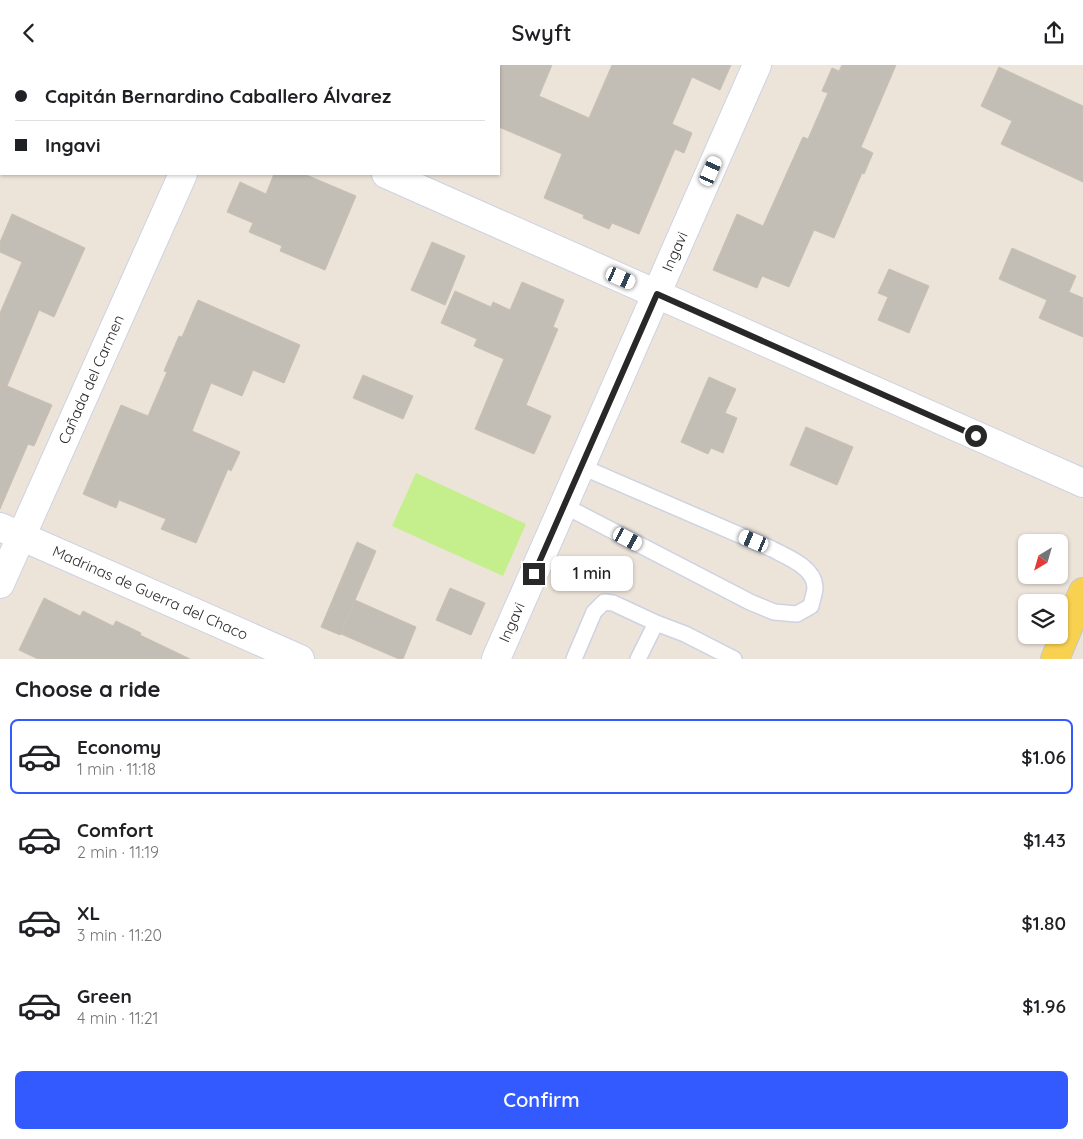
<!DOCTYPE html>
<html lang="en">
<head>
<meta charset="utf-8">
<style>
	:root { --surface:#fff; --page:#f2f2f2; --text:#202124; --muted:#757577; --line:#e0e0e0; --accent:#335aff }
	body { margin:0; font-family:Quicksand,sans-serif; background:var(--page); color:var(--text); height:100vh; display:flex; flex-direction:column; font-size:19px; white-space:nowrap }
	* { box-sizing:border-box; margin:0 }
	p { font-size:16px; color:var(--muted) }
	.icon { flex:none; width:28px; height:28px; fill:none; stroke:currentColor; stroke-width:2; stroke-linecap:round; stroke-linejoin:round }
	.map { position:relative; height:594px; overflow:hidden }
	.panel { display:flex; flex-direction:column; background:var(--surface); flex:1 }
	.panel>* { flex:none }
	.guide { position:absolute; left:0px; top:0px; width:500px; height:110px; box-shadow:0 1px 4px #0004; display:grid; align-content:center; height:110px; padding:0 15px; background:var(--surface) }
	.needle { width:32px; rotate:217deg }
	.controls { position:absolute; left:1018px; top:469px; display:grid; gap:10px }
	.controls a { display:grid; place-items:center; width:50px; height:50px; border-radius:8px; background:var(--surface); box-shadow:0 1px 4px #0004; font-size:25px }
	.end { position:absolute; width:22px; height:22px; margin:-11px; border:6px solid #282828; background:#fff; box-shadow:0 0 0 2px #fff }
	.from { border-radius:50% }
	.bubble { position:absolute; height:35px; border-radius:8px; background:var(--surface); box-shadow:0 1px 4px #0004; font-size:16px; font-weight:600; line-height:35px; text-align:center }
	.car { position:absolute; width:15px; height:30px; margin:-15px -8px; border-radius:6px; box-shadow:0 0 4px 1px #0007; background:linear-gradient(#fff 24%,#345 0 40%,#fff 0 76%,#345 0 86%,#fff 0) }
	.guide b { display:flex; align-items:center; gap:18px; height:48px; font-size:19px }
	.guide b+b { border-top:1px solid var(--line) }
	.guide i { width:12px; height:12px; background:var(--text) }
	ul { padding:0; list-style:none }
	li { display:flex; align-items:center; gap:15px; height:75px; margin:0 10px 8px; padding:0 5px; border:2px solid transparent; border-radius:8px }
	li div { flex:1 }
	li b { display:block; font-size:19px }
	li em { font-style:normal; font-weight:600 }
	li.selected { border-color:var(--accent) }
	li>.icon { width:45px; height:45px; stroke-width:1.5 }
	h2 { padding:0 15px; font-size:22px; line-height:60px }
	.button { display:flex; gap:10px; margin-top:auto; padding:10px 15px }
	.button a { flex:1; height:58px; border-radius:8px; background:var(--accent); color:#fff; font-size:20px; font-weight:600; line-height:58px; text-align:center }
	header { display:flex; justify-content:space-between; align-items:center; height:65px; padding:0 15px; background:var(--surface); font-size:22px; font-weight:600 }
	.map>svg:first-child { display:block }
	.pitch { fill:#c5ef8c }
	.building { fill:#c3beb5; stroke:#c7c0b2 }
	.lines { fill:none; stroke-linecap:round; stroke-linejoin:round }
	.lane-casing { stroke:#ced2e3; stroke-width:18 }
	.street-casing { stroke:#ced2e3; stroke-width:30 }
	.secondary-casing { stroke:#ced2e3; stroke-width:30 }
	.primary-casing { stroke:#c7c7c7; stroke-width:30 }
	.lane { stroke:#fff; stroke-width:15 }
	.street { stroke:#fff; stroke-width:28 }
	.secondary { stroke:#fff; stroke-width:28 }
	.primary { stroke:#f9d150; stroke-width:28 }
	.route { stroke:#282828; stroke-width:6 }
	.labels { text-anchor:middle; stroke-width:5; stroke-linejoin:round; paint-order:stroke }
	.street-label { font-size:15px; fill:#282828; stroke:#fff }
</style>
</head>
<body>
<header><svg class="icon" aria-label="back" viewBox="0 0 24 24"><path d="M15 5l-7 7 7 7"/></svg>Swyft<svg class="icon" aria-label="share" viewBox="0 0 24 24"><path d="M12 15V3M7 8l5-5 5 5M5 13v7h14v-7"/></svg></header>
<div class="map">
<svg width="1083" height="594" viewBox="0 0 1083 594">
	<rect width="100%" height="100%" fill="#ece3d9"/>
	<path class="pitch" d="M416 408 526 459 503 511 392 461Z"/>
	<path class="building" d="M499 0H552L539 31 589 53 612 0H731L720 25 692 12 672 59 692 68 684 88 675 84 639 169 612 158 609 164 583 153 584 150 544 133 562 89 499 62Z
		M842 0H896L861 82 873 88 864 109 862 108 834 173 814 165 789 222 762 211 757 223 713 205 737 149 763 161 803 72 808 74 828 28 822 26 832 3 839 6Z
		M999 2 1083 41V117L1001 79 1012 56 981 41Z
		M274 109H304L356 131 325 205 280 186 282 181 249 167 253 158 227 147 240 117 266 129Z
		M12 149 85 183 54 252 39 245 7 321 52 340 34 381 28 379 0 444V248L22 197 0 187V177Z
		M432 177 465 191 445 240 411 225Z
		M1012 183 1076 211 1069 227 1083 233V272L1039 253 1047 235 999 214Z
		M889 204 929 221 909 268 878 255 888 232 878 228Z
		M522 217 564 235 553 262 558 264 526 340 551 351 534 389 475 364 504 294 474 281 477 274 441 258 455 226 491 242 493 237 510 245Z
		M198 235 300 280 284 318 253 305 242 331 211 318 192 366 240 387 231 406 228 404 196 478 161 464 166 454 119 435 116 443 83 429 121 340 148 351 167 307 164 306 179 271 182 272Z
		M363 310 413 331 403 354 353 333Z
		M709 312 736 324 725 348 737 353 723 388 711 383 708 389 681 377Z
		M806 362 853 382 837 420 790 400Z
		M357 477 376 486 340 570 321 562Z
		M450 523 485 538 471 570 436 555Z
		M44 533 80 551 83 546 113 561 116 556 141 568 140 570 190 594H38L19 585Z
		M355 535 416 562 403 594H399L341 569Z"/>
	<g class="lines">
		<g class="lane-casing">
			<path id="lane" d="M563 440 750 537 774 547 797 549 811 541C812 535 815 528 815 522 814 502 787 492 772 484L580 401
				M574 594 594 547 604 537 613 538 656 558
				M638 594 656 558 685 569 734 594"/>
		</g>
		<g class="street-casing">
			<g id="street">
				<path d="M141 0 144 1"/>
				<path d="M230 1 231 0"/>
				<path d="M386 109 1083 418"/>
				<path id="s1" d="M0 519 183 109"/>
				<path id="s2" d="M496 594 757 0"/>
			</g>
		</g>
		<g class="secondary-casing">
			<g id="secondary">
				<path id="s3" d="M0 462 300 594"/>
			</g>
		</g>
		<g class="primary-casing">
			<path id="primary" d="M1055 594 1083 527"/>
		</g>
		<use href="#lane" class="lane"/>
		<use href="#street" class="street"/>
		<use href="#secondary" class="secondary"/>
		<use href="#primary" class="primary"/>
	</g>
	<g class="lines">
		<path class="route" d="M534 509 657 229 976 371"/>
	</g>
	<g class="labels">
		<g class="street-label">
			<text dy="5" stroke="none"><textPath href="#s2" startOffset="445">Ingavi</textPath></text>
			<text dy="5" stroke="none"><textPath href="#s1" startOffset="224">Cañada del Carmen</textPath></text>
			<text dy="5" stroke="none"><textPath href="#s3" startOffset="164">Madrinas de Guerra del Chaco</textPath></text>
			<text dy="5" stroke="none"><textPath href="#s2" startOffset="40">Ingavi</textPath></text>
		</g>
	</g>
</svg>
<div class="controls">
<a><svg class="needle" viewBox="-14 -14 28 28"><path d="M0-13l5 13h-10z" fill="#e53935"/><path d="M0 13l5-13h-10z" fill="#757577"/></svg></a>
<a><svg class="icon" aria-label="layers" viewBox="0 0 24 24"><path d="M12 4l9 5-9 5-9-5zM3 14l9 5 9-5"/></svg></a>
</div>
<i class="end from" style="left:976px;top:371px"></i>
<i class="end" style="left:534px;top:509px"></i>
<div class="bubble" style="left:551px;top:491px;width:82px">1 min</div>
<i class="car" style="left:711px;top:106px;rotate:24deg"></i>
<i class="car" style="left:621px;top:213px;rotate:114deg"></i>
<i class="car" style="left:628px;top:474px;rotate:118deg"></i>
<i class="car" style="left:754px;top:476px;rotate:293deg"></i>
<div class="guide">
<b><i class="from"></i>Capitán Bernardino Caballero Álvarez</b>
<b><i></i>Ingavi</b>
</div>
</div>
<section class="panel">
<h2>Choose a ride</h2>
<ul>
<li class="selected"><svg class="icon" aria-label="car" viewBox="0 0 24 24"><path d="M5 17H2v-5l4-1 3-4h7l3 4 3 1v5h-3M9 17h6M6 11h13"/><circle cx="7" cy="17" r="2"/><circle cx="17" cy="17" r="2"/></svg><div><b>Economy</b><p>1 min · 11:18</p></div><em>$1.06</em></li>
<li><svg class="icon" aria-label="car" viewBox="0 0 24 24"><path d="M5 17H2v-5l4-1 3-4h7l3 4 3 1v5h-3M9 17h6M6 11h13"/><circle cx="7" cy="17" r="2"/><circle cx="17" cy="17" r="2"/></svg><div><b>Comfort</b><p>2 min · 11:19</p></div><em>$1.43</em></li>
<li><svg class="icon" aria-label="car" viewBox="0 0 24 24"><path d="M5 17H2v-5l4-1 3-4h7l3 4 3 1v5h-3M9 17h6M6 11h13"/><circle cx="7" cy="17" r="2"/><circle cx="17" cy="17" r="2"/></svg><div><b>XL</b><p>3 min · 11:20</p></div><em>$1.80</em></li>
<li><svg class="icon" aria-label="car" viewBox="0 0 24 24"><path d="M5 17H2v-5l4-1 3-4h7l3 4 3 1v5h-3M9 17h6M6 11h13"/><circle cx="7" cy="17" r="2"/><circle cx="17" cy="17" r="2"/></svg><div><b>Green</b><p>4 min · 11:21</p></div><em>$1.96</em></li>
</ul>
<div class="button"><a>Confirm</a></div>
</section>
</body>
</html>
